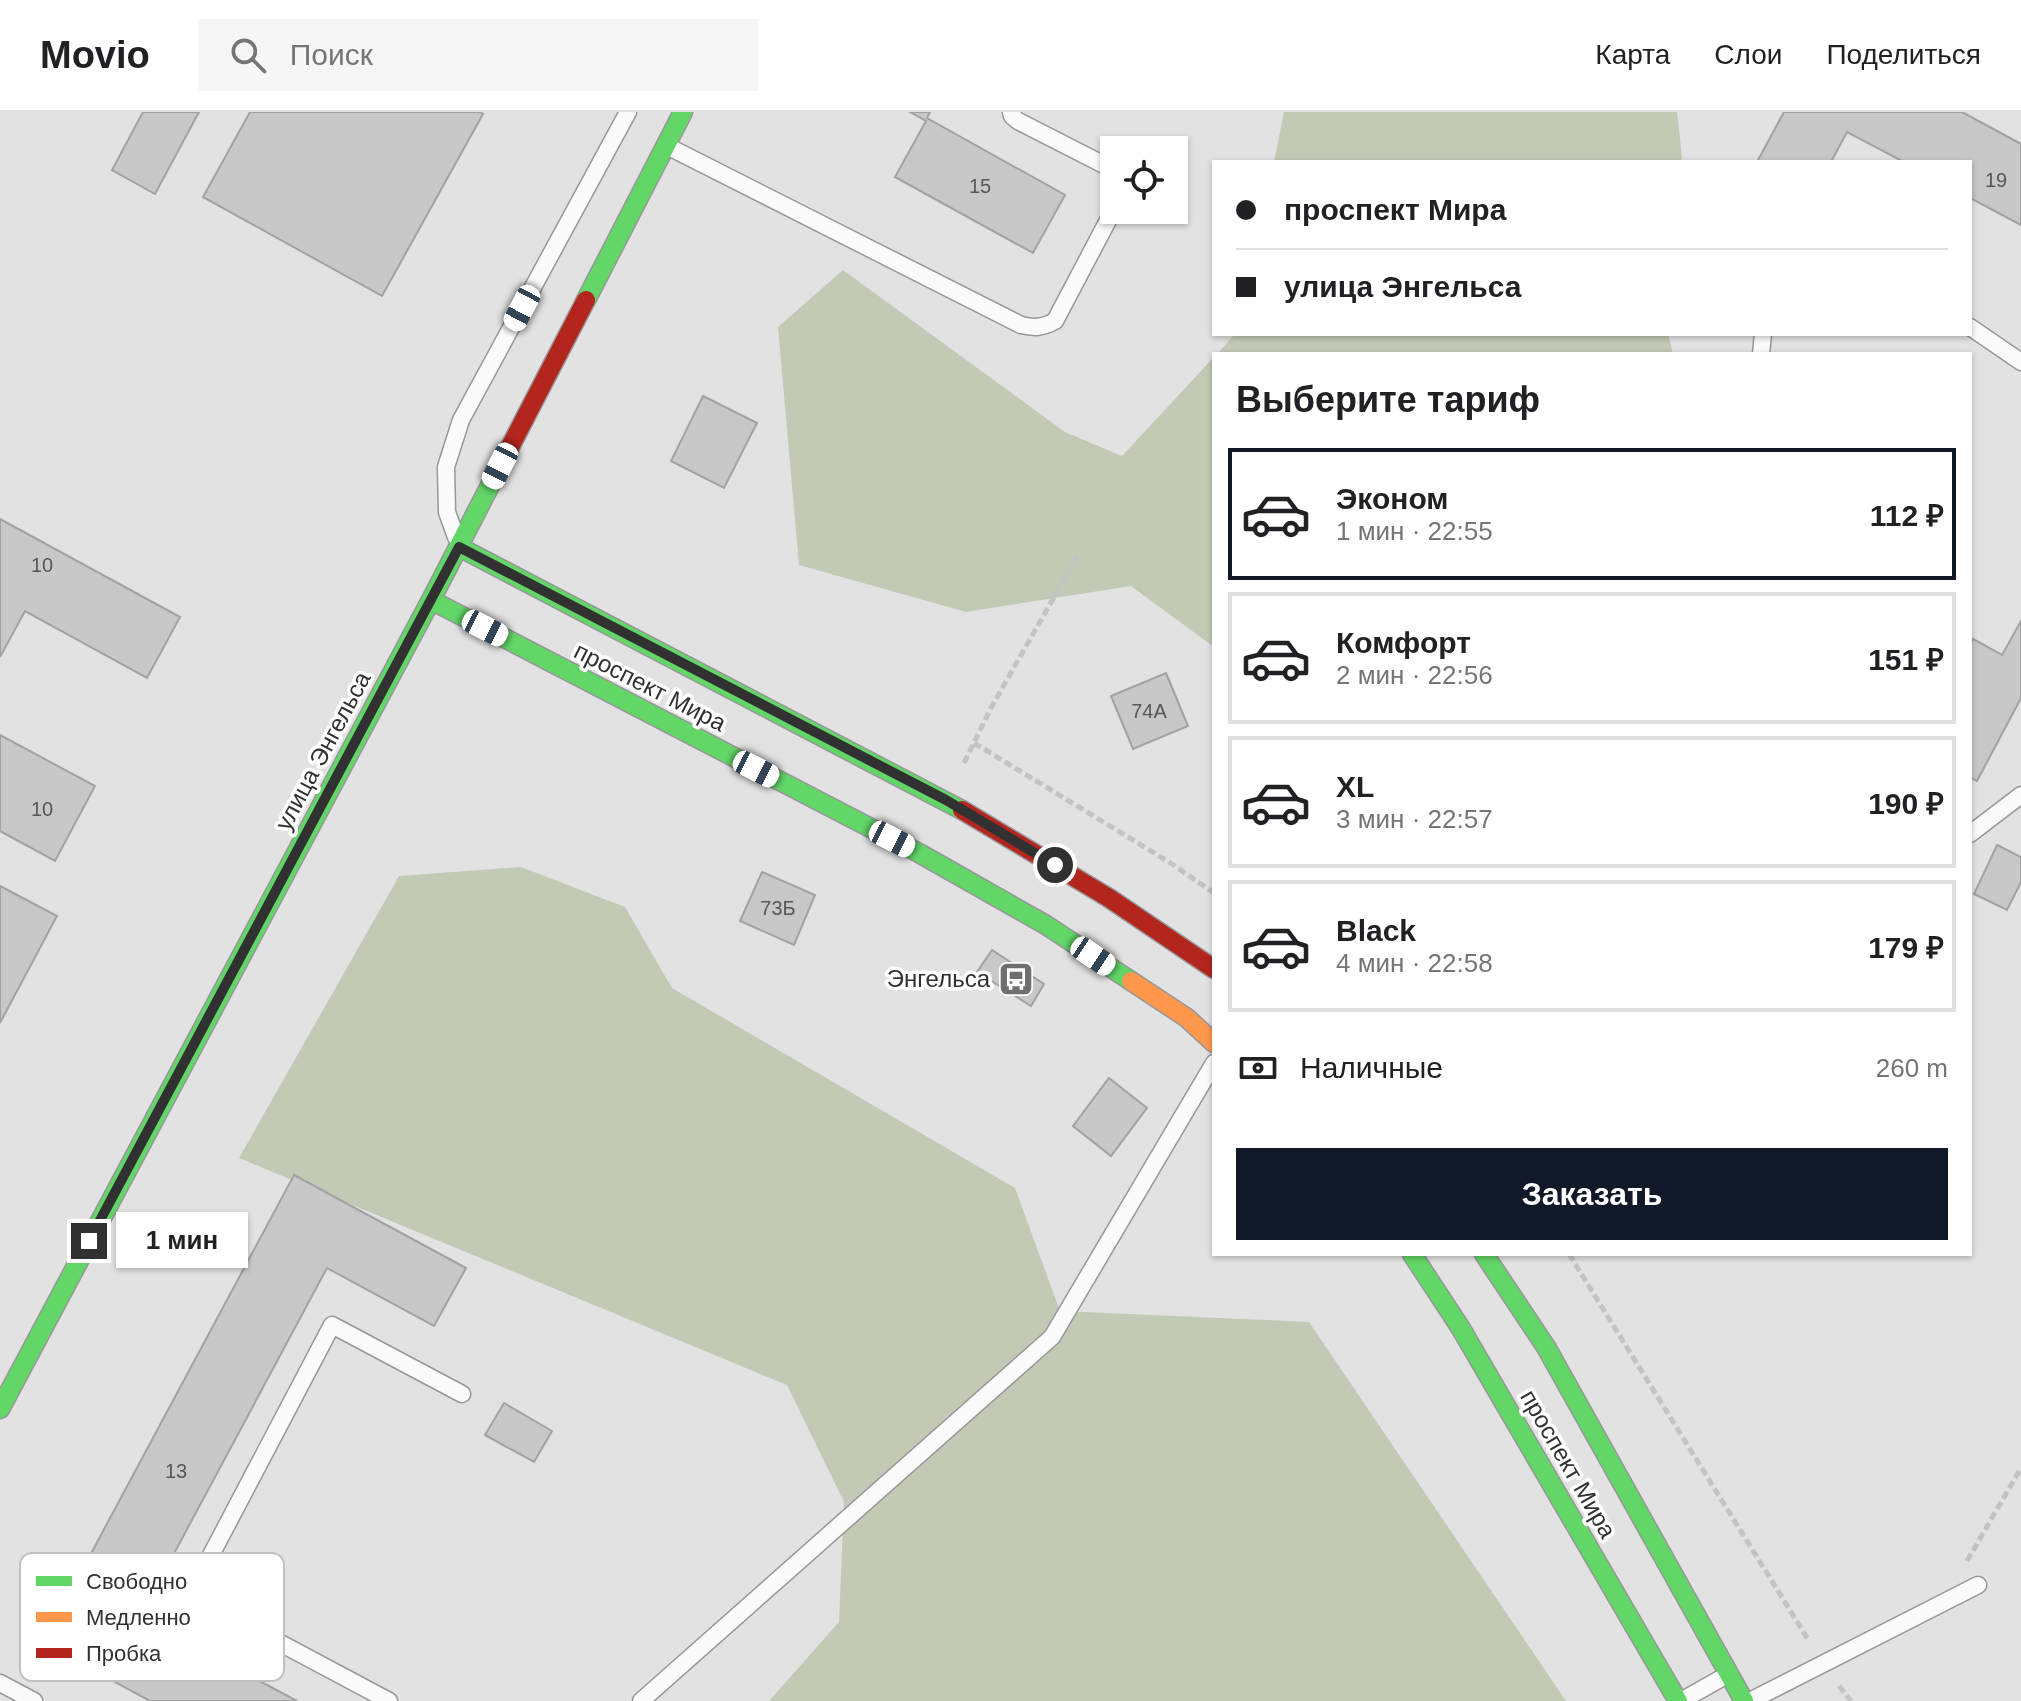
<!DOCTYPE html>
<html lang="ru">
<head>
<meta charset="utf-8">
<style>
	:root { --surface:#fff; --page:#f6f6f6; --text:#202124; --muted:#757577; --line:#e0e0e0; --accent:#111827 }
	body { margin:0; font-family:Helvetica,sans-serif; background:var(--page); color:var(--text); height:100vh; display:flex; flex-direction:column; font-size:30px; white-space:nowrap }
	* { box-sizing:border-box; margin:0 }
	p { font-size:26px; color:var(--muted) }
	.icon { flex:none; width:44px; height:44px; fill:none; stroke:currentColor; stroke-width:2; stroke-linecap:round; stroke-linejoin:round }
	.map { position:relative; flex:1; overflow:hidden }
	.side { position:absolute; left:1212px; top:240px; width:760px; height:904px; display:flex; flex-direction:column; background:var(--surface); border-radius:0px; box-shadow:0 2px 6px #0004 }
	.side>* { flex:none }
	.guide { position:absolute; left:1212px; top:48px; width:760px; height:176px; border-radius:0px; box-shadow:0 2px 6px #0004; display:grid; align-content:center; height:176px; padding:0 24px; background:var(--surface) }
	.tools { position:absolute; left:1100px; top:24px; display:grid; gap:16px }
	.tools a { display:grid; place-items:center; width:88px; height:88px; border-radius:0px; background:var(--surface); box-shadow:0 2px 6px #0004; font-size:40px }
	.end { position:absolute; width:36px; height:36px; margin:-18px; border:10px solid #313132; background:#fff; box-shadow:0 0 0 4px #fff }
	.from { border-radius:50% }
	.bubble { position:absolute; height:56px; border-radius:0px; background:var(--surface); box-shadow:0 2px 6px #0004; font-size:26px; font-weight:700; line-height:56px; text-align:center }
	.car { position:absolute; width:24px; height:48px; margin:-24px -12px; border-radius:10px; box-shadow:0 0 6px 2px #0007; background:linear-gradient(#fff 24%,#345 0 40%,#fff 0 76%,#345 0 86%,#fff 0) }
	.guide b { display:flex; align-items:center; gap:28px; height:76px; font-size:30px }
	.guide b+b { border-top:2px solid var(--line) }
	.guide i { width:20px; height:20px; background:var(--text) }
	ul { padding:0; list-style:none }
	li { display:flex; align-items:center; gap:24px; height:132px; margin:0 16px 12px; padding:0 8px; border:4px solid var(--line); border-radius:0px }
	li div { flex:1 }
	li b { display:block; font-size:30px }
	li em { font-style:normal; font-weight:700 }
	li.selected { border-color:var(--accent) }
	li>.icon { width:72px; height:72px; stroke-width:1.5 }
	h2 { padding:0 24px; font-size:36px; line-height:96px }
	.pay { display:flex; align-items:center; gap:20px; height:88px; padding:0 24px; font-size:30px }
	.pay p { margin-inline-start:auto }
	.primary-button { display:flex; gap:16px; margin-top:auto; padding:16px 24px }
	.primary-button a { flex:1; height:92px; border-radius:0px; background:var(--accent); color:#fff; font-size:32px; font-weight:700; line-height:92px; text-align:center }
	header { display:flex; align-items:center; gap:48px; box-sizing:border-box; height:112px; padding:0 40px; background:var(--surface); border-bottom:2px solid var(--line) }
	header strong { font-size:38px }
	nav { display:flex; gap:44px; margin-inline-start:auto; font-size:28px }
	.search { width:560px; height:72px; background:var(--page); display:flex; align-items:center; gap:20px; box-sizing:border-box; padding:0 28px; border-radius:0px; color:var(--muted); font-size:30px }
	.map>svg:first-child { display:block }
	.green { fill:#c2cab5 }
	.building { fill:#c8c8c8; stroke:#a3a2a3; stroke-width:2 }
	.lines { fill:none; stroke-linecap:round; stroke-linejoin:round }
	.lane-casing { stroke:#979798; stroke-width:19 }
	.fast-casing { stroke:#979798; stroke-width:21 }
	.slow-casing { stroke:#979798; stroke-width:21 }
	.jam-casing { stroke:#979798; stroke-width:21 }
	.path { stroke:#c3c3c3; stroke-width:5; stroke-dasharray:8 4; stroke-linecap:butt }
	.lane { stroke:#fbfbfb; stroke-width:16 }
	.fast { stroke:#63d668; stroke-width:18 }
	.slow { stroke:#ff974d; stroke-width:18 }
	.jam { stroke:#b3261e; stroke-width:18 }
	.route { stroke:#313132; stroke-width:10 }
	.labels { text-anchor:middle; stroke-width:7; stroke-linejoin:round; paint-order:stroke }
	.number-label { font-size:20px; fill:#575758 }
	.street-label { font-size:24px; fill:#313132; stroke:#fff }
	.poi-label { font-size:24px; fill:#313132; stroke:#fff; text-anchor:end }
	.key { fill:#fff; stroke:#c1c1c2; stroke-width:2 }
	.key-label { font-size:22px; fill:#313132 }
</style>
</head>
<body>
<header>
<strong>Movio</strong>
<div class="search"><svg class="icon" aria-label="search" viewBox="0 0 24 24"><circle cx="10" cy="10" r="6"/><path d="M15 15l6 6"/></svg>Поиск</div>
<nav><a>Карта</a><a>Слои</a><a>Поделиться</a></nav>
</header>
<div class="map">
<svg width="2021" height="1589" viewBox="0 0 2021 1589">
	<rect width="100%" height="100%" fill="#e2e2e3"/>
	<path class="green" d="M1284 0H1677L1682 45 1681 50H1274Z
		M843 158 1065 320 1122 344 1214 245V535L1131 474 966 500 799 453 778 215Z
		M1235 222H1668L1673 242H1217Z
		M521 755 625 795 672 876 1015 1076 1060 1199 1309 1210 1566 1589H769L839 1510 844 1390 787 1273 239 1046 399 764Z"/>
	<path class="building" d="M143 0H199L155 82 112 58Z
		M250 0H480L483 2 382 184 203 85Z
		M910 0H930L927 6 1065 83 1033 141 895 65 926 9Z
		M1784 0H1962L2021 32V113L1970 86V50H1904L1847 20 1831 50H1757Z
		M703 284 757 311 724 376 671 349Z
		M0 407 180 505 147 566 25 499 0 545Z
		M2021 509V586L1977 669 1970 665V533L1973 527 2002 543Z
		M1166 561 1188 614 1133 637 1111 584Z
		M0 623 95 674 55 749 0 719Z
		M1997 733 2021 745V770L2007 798 1974 782Z
		M762 760 815 783 794 833 740 809Z
		M0 774 57 804 0 911Z
		M992 838 1044 872 1031 894 977 860Z
		M1109 966 1147 996 1111 1044 1073 1014Z
		M294 1063 466 1156 434 1214 327 1156 140 1505 297 1589H150L43 1531Z
		M504 1291 552 1319 534 1350 485 1323Z"/>
	<g class="lines">
		<g class="lane-casing">
			<path id="lane" d="M1011 0 1012 4 1018 9 1114 58
				M667 34 1021 213C1034 216 1042 216 1055 209L1114 97
				M1970 215 2021 250
				M1761 242 1763 222
				M456 425 447 400 446 355 461 308 628 0
				M1970 722 2021 683
				M0 1571 34 1589
				M389 1589 190 1483 332 1213 462 1282
				M641 1589 1052 1225 1214 951
				M1681 1589 1727 1563
				M1750 1589 1978 1473"/>
		</g>
		<g class="fast-casing">
			<path id="fast" d="M586 188 683 0
				M459 435 962 698
				M431 488 919 741 1046 813 1131 869
				M1412 1142 1460 1215 1678 1589
				M1484 1142 1546 1235 1744 1589
				M0 1297 431 488 496 362"/>
		</g>
		<g class="slow-casing">
			<path id="slow" d="M1131 869 1187 906 1214 931"/>
		</g>
		<g class="jam-casing">
			<path id="jam" d="M496 362 586 188
				M962 698 1109 786 1214 857"/>
		</g>
		<path class="path" d="M974 631 1169 750 1214 781
			M964 651 992 594 1078 443
			M1569 1142 1809 1529
			M1967 1449 2021 1356
			M1839 1574 1851 1589"/>
		<use href="#lane" class="lane"/>
		<use href="#fast" class="fast"/>
		<use href="#slow" class="slow"/>
		<use href="#jam" class="jam"/>
	</g>
	<g class="lines">
		<path class="route" d="M89 1129 459 435 946 688 1055 753"/>
	</g>
	<defs>
		<g id="bus-square" transform="scale(1.8)"><rect x="-9" y="-9" width="18" height="18" rx="4" fill="#6f6f70" stroke="#fff"/><path d="M-5-6H5V4H4V6H2V4H-2V6H-4V4H-5ZM-3.5-4V0h7V-4ZM-3.5 1.2v1.5H-2V1.2ZM2 1.2v1.5H3.5V1.2Z" fill="#fff"/></g>
	</defs>
	<g fill-rule="evenodd">
		<use href="#bus-square" x="1016" y="867"/>
	</g>
	<g class="labels">
		<g class="number-label">
			<text x="1996" y="75">19</text>
			<text x="980" y="81">15</text>
			<text x="42" y="460">10</text>
			<text x="1149" y="606">74А</text>
			<text x="42" y="704">10</text>
			<text x="778" y="803">73Б</text>
			<text x="176" y="1366">13</text>
		</g>
		<g class="street-label">
			<text transform="translate(650 575) rotate(27)" y="8">проспект Мира</text>
			<text transform="translate(323 639) rotate(-62)" y="8">улица Энгельса</text>
			<text transform="translate(1568 1352) rotate(60)" y="8">проспект Мира</text>
		</g>
		<g class="poi-label">
			<text x="990" y="875">Энгельса</text>
		</g>
	</g>
	<rect x="20" y="1441" width="264" height="128" rx="12" class="key"/>
	<rect x="36" y="1464" width="36" height="10" fill="#63d668"/>
	<rect x="36" y="1500" width="36" height="10" fill="#ff974d"/>
	<rect x="36" y="1536" width="36" height="10" fill="#b3261e"/>
	<g class="key-label">
		<text x="86" y="1477">Свободно</text>
		<text x="86" y="1513">Медленно</text>
		<text x="86" y="1549">Пробка</text>
	</g>
</svg>
<div class="tools">
<a><svg class="icon" aria-label="locate" viewBox="0 0 24 24"><circle cx="12" cy="12" r="6"/><path d="M12 2v4M12 18v4M2 12h4M18 12h4"/></svg></a>
</div>
<i class="end from" style="left:1055px;top:753px"></i>
<i class="end" style="left:89px;top:1129px"></i>
<div class="bubble" style="left:116px;top:1100px;width:132px">1 мин</div>
<i class="car" style="left:522px;top:196px;rotate:208deg"></i>
<i class="car" style="left:500px;top:354px;rotate:207deg"></i>
<i class="car" style="left:485px;top:516px;rotate:117deg"></i>
<i class="car" style="left:756px;top:657px;rotate:117deg"></i>
<i class="car" style="left:892px;top:727px;rotate:117deg"></i>
<i class="car" style="left:1093px;top:844px;rotate:124deg"></i>
<div class="guide">
<b><i class="from"></i>проспект Мира</b>
<b><i></i>улица Энгельса</b>
</div>
<section class="side">
<h2>Выберите тариф</h2>
<ul>
<li class="selected"><svg class="icon" aria-label="car" viewBox="0 0 24 24"><path d="M5 17H2v-5l4-1 3-4h7l3 4 3 1v5h-3M9 17h6M6 11h13"/><circle cx="7" cy="17" r="2"/><circle cx="17" cy="17" r="2"/></svg><div><b>Эконом</b><p>1 мин · 22:55</p></div><em>112 ₽</em></li>
<li><svg class="icon" aria-label="car" viewBox="0 0 24 24"><path d="M5 17H2v-5l4-1 3-4h7l3 4 3 1v5h-3M9 17h6M6 11h13"/><circle cx="7" cy="17" r="2"/><circle cx="17" cy="17" r="2"/></svg><div><b>Комфорт</b><p>2 мин · 22:56</p></div><em>151 ₽</em></li>
<li><svg class="icon" aria-label="car" viewBox="0 0 24 24"><path d="M5 17H2v-5l4-1 3-4h7l3 4 3 1v5h-3M9 17h6M6 11h13"/><circle cx="7" cy="17" r="2"/><circle cx="17" cy="17" r="2"/></svg><div><b>XL</b><p>3 мин · 22:57</p></div><em>190 ₽</em></li>
<li><svg class="icon" aria-label="car" viewBox="0 0 24 24"><path d="M5 17H2v-5l4-1 3-4h7l3 4 3 1v5h-3M9 17h6M6 11h13"/><circle cx="7" cy="17" r="2"/><circle cx="17" cy="17" r="2"/></svg><div><b>Black</b><p>4 мин · 22:58</p></div><em>179 ₽</em></li>
</ul>
<div class="pay"><svg class="icon" aria-label="cash" viewBox="0 0 24 24"><path d="M3 7h18v10H3z"/><circle cx="12" cy="12" r="2"/></svg>Наличные<p>260 m</p></div>
<div class="primary-button"><a>Заказать</a></div>
</section>
</div>
</body>
</html>
